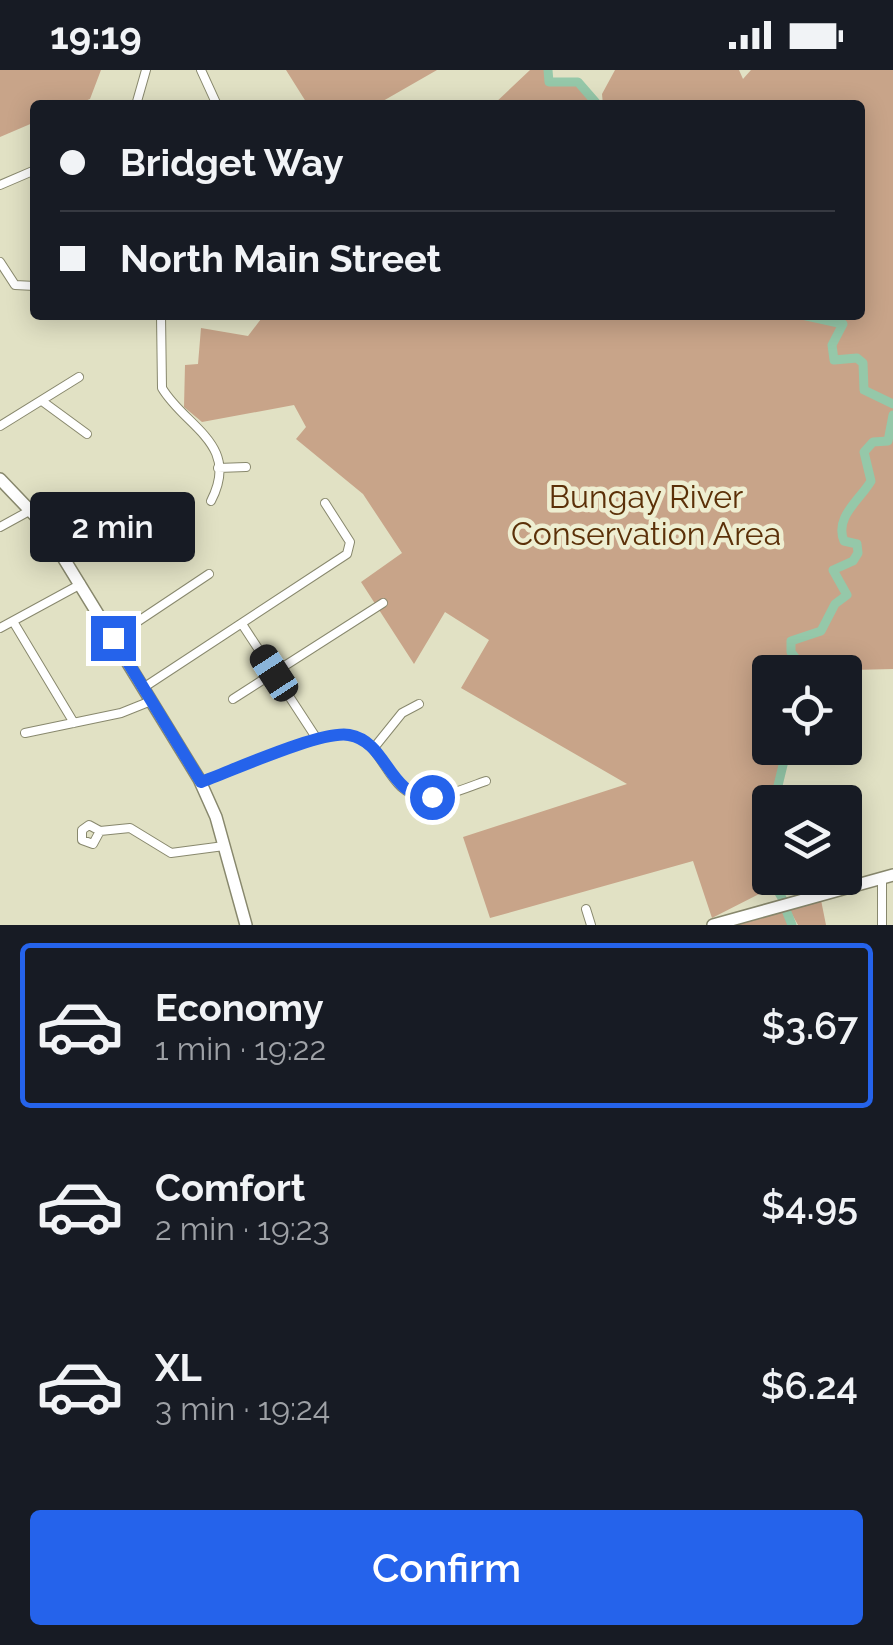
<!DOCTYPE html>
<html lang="en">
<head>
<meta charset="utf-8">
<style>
	:root { --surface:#171b24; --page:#242831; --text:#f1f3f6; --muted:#9ea1a6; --line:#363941; --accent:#2563eb }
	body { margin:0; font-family:Raleway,sans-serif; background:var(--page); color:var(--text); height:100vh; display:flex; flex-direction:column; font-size:38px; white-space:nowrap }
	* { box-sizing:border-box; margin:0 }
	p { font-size:32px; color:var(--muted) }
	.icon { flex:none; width:55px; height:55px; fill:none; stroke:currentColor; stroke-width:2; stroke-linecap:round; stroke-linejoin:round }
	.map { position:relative; height:855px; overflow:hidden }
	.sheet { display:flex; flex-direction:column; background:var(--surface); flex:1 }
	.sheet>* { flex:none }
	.top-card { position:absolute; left:30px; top:30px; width:835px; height:220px; border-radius:10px; box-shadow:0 5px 25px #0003; display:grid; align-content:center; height:220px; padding:0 30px; background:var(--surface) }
	.controls { position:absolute; left:752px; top:585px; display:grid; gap:20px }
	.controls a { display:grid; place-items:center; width:110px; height:110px; border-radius:10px; background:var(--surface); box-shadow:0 5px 25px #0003; font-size:50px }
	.end { position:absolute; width:45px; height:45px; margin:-22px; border:12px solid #2563eb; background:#fff; box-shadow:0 0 0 5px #fff }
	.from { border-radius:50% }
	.bubble { position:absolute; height:70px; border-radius:10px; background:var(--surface); box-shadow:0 5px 25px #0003; font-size:32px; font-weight:600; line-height:70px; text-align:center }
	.car { position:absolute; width:30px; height:60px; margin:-30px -15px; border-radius:12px; box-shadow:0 0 8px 2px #0007; background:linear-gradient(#222 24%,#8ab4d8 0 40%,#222 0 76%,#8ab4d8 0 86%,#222 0) }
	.top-card b { display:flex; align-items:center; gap:35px; height:95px; font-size:38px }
	.top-card b+b { border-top:2px solid var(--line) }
	.top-card i { width:25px; height:25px; background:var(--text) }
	ul { padding:18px 0 0; list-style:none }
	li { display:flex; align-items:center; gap:30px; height:165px; margin:0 20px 15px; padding:0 10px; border:5px solid transparent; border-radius:10px }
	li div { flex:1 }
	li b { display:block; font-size:38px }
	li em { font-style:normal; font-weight:600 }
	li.current { border-color:var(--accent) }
	li>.icon { width:90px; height:90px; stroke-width:1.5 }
	.button { display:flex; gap:20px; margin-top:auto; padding:20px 30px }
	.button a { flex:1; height:115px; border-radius:10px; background:var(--accent); color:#fff; font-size:40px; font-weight:600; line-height:115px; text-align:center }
	.status { display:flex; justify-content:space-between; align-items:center; height:70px; padding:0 50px; background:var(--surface); direction:ltr }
	.status svg { height:28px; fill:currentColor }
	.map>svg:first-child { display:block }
	.green { fill:#c8a489 }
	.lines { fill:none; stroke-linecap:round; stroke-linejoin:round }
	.river { stroke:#95c8a9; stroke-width:9 }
	.minor-casing { stroke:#88886d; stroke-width:10 }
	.major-casing { stroke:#88886d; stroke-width:14 }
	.minor { stroke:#fff; stroke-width:8 }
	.major { stroke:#fff; stroke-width:11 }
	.route { stroke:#2563eb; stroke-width:12 }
	.labels { text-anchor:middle; stroke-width:9; stroke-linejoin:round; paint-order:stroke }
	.park-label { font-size:32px; fill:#5b3008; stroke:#eeeed1 }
</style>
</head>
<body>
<div class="status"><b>19:19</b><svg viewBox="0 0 49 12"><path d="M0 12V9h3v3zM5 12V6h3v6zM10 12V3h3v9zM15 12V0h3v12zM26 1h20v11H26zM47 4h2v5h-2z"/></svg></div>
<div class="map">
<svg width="893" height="855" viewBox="0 0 893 855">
	<rect width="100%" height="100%" fill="#e1e1c4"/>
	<path class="green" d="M0 0H101L90 29 75 35H35V52L0 67Z
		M286 0H437L376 35H308Z
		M530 0H548L549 12 585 16 598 35H493Z
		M615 0H739L743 9 751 0H893V599L770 602V678H789L774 732H770L761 795 767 820 712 848 693 791 490 848 463 767 627 714 461 618 489 570 445 542 414 594 361 512 402 483 363 424 296 369 306 357 294 335 202 352 184 337 185 295 198 294 201 258 248 266 264 245H860V35H603L602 24Z
		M821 830 826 855H798L789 839Z
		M786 840 792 855H731Z"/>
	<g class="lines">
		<path class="river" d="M548 0 549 12H578L598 35
			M802 245 843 254 832 275 834 290 857 288 863 293 864 320 893 334
			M806 602 791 582V571L821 561 835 534 847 525 833 500 853 491 858 483 857 474 844 471C834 447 860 430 871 411L864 382 873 372 888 371 893 345
			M774 732 784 691 795 678
			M770 750 765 799 782 828
			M786 840 792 855"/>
		<g class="minor-casing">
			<path id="minor" d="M201 0 217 35
				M136 35 146 0
				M0 115 35 100
				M0 192 15 215 35 216
				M161 245 162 318C185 357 241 374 211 431
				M42 331 87 364
				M0 356 79 307
				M218 398 246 397
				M0 457 31 440
				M14 553 74 653
				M242 554 317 669
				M0 558 81 514
				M113 568 209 504
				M143 618 347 484 350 472 325 433
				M233 629 383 533
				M25 663 121 643 151 631
				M373 679 402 643 419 634
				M201 712C231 702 323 659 350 665 386 673 386 725 425 727 445 728 468 717 486 711
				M845 737 853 747 855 815
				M100 761 93 774 82 770V760L89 755 100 761 130 758 171 783 224 776
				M813 808V827
				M882 808V855
				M586 839 591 855"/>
		</g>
		<g class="major-casing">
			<path id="major" d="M0 409 42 453 199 709 216 747 246 855
				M713 855 893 805"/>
		</g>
		<use href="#minor" class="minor"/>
		<use href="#major" class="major"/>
	</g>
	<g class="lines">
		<path class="route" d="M113 568 201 712C232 701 321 660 349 665 389 672 387 727 432 727"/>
	</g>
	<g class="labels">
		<g class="park-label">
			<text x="646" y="438">Bungay River<tspan x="646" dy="37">Conservation Area</tspan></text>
		</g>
	</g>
</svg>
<div class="controls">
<a><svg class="icon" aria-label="locate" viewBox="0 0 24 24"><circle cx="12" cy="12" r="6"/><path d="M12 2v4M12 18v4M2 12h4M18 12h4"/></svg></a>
<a><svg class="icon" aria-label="layers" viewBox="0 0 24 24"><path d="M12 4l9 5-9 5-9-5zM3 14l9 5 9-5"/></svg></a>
</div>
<i class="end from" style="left:432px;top:727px"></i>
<i class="end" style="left:113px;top:568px"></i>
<div class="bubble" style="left:30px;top:422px;width:165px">2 min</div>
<i class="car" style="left:274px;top:603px;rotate:327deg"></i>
<div class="top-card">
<b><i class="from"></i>Bridget Way</b>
<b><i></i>North Main Street</b>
</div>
</div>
<section class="sheet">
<ul>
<li class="current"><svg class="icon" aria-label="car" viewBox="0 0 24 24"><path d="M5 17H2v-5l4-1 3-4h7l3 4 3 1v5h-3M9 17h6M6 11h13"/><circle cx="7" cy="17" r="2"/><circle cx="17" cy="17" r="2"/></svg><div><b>Economy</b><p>1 min · 19:22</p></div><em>$3.67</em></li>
<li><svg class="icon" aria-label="car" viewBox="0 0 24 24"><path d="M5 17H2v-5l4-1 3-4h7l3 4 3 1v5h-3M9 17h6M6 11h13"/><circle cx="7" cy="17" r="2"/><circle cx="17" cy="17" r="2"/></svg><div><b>Comfort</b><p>2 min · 19:23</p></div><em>$4.95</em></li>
<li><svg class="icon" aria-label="car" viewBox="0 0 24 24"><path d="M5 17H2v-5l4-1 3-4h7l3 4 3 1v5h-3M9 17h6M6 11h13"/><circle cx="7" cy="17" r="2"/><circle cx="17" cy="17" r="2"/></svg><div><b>XL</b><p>3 min · 19:24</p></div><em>$6.24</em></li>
</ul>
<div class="button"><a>Confirm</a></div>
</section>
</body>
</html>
